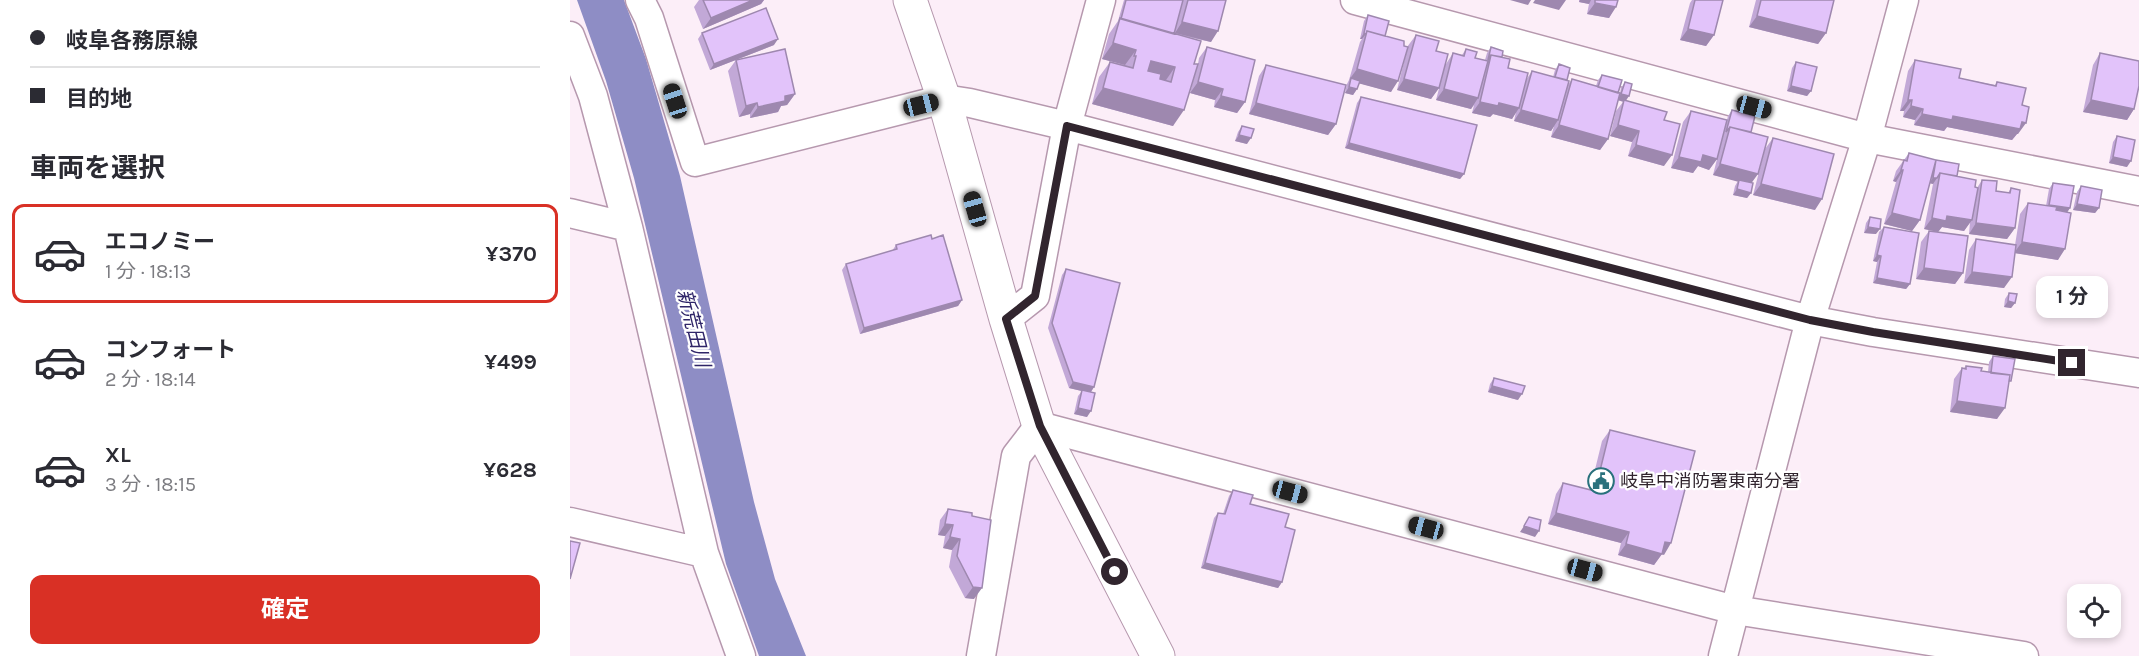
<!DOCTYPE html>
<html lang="ja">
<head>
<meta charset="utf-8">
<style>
	:root { --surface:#fff; --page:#f2f2f3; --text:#2b2b33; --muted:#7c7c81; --line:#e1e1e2; --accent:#d93025 }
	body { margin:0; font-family:Karla,"Noto Sans JP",sans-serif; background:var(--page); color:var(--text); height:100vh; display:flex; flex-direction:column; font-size:22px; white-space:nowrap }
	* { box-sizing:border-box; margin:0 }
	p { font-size:20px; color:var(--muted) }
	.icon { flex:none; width:33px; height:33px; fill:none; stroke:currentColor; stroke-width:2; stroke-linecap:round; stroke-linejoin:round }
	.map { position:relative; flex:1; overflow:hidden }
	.sheet { display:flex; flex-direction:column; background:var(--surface); width:570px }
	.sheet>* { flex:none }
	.guide { display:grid; align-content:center; height:132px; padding:0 30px; background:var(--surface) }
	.fabs { position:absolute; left:1497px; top:584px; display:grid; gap:12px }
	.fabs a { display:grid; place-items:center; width:54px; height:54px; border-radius:12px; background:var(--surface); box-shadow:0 3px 9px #0003; font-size:30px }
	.end { position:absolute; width:27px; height:27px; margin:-14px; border:8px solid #31252e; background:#fff; box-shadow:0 0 0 3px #fff }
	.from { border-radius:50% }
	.bubble { position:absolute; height:42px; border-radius:12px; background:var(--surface); box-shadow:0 3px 9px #0003; font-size:20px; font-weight:700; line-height:42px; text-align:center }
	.car { position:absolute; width:18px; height:36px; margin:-18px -9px; border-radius:8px; box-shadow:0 0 4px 2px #0007; background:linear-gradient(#222 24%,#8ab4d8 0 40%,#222 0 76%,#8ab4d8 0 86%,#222 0) }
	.guide b { display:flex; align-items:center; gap:21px; height:57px; font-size:22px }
	.guide b+b { border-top:2px solid var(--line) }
	.guide i { width:15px; height:15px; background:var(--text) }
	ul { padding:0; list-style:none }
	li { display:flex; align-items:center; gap:18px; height:99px; margin:0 12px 9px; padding:0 18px; border:3px solid transparent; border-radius:12px }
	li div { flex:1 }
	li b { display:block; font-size:22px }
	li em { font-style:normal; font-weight:700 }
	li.on { border-color:var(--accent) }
	li>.icon { width:54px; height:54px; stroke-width:1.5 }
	h2 { padding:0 30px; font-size:27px; line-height:72px }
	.button { display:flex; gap:12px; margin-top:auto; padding:12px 30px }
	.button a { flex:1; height:69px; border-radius:12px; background:var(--accent); color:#fff; font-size:24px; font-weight:700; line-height:69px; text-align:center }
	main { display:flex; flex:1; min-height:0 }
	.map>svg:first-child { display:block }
	.water { fill:#8e8dc5 }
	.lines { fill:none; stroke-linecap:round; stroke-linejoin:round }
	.minor-casing { stroke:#b698ae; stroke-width:31 }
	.major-casing { stroke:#b698ae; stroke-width:35 }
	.minor { stroke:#fff; stroke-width:28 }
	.major { stroke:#fff; stroke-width:33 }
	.wall { fill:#c2a8d7 }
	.shaded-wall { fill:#9e88af }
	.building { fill:#e2c3fa; stroke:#9e88af; stroke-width:1.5; fill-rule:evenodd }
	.route { stroke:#31252e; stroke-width:8 }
	.labels { text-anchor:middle; stroke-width:4.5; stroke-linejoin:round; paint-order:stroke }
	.poi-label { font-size:18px; fill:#31252e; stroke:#fff; text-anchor:start }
	.water-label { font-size:20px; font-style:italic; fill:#2f2568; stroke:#fff }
</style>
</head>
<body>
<main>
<section class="sheet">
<div class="guide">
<b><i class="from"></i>岐阜各務原線</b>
<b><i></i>目的地</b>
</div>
<h2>車両を選択</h2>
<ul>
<li class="on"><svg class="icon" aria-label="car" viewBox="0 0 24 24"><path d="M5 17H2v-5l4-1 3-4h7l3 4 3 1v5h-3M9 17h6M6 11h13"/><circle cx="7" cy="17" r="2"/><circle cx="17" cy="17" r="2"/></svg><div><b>エコノミー</b><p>1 分 · 18:13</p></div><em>¥370</em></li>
<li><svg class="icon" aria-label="car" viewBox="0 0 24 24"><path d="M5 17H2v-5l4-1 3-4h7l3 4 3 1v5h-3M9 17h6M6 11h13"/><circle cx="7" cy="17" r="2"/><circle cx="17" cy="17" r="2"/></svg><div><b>コンフォート</b><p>2 分 · 18:14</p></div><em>¥499</em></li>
<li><svg class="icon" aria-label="car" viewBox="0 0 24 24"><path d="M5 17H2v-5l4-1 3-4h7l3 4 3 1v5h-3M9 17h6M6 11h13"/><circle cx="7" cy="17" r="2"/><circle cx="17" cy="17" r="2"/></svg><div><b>XL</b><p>3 分 · 18:15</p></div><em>¥628</em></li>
</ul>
<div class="button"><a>確定</a></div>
</section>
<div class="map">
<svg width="1569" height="656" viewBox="0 0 1569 656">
	<rect width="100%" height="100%" fill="#fceef8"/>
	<path class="water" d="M7 0H54L76 59 110 176 184 502 205 579 236 656H189L156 564 64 178 36 81Z"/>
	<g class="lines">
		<g class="minor-casing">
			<path id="minor" d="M70 0 79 18 125 162 374 99 400 103 497 126 1240 320 1303 332 1569 373
				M785 0 1297 138 1569 191
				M0 36 23 96 58 227 134 553 171 656
				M0 213 58 227
				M436 319 465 296 497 126 531 0
				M0 522 134 553
				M411 656 446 456 469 426 1165 610 1454 656
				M1153 656 1240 320 1297 138 1334 0"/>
		</g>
		<g class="major-casing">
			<path id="major" d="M340 0 374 99 436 319 469 426 588 656"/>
		</g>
		<use href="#minor" class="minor"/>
		<use href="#major" class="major"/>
	</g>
	<path class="wall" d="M129 0H194L191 4 133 29 124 7Z
		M554 0H656L641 42 604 34 624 64H628L629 58 637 47 675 102 667 113 644 107 645 100 620 93 626 69 603 126 522 104 529 77 540 62 555 65 532 59 539 34 548 21Z
		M1009 0H1048L1039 18 1017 14 1019 4 1009 2Z
		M1122 0H1153L1144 35 1136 46 1110 40 1120 3Z
		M1186 0H1264L1256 33 1248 44 1179 27Z
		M798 15 815 36 834 46 837 47 846 35 866 51 876 64 883 53 892 55 896 49 905 58 915 60 917 53 921 47 932 57 938 68 956 80 962 71 983 77 985 70 989 64 997 80 998 85 1002 79 1026 86 1028 80 1032 75 1050 93 1051 88 1055 82 1056 101 1094 120V166L1058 156 1062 142 1040 136 1046 111 1053 102 1048 100 1038 139 1030 150 981 137 984 126 981 131 944 121 946 112 942 119 923 114 920 117 902 113 904 105 901 109 866 100 872 77 869 88 861 99 827 90 837 50 821 92 789 83 787 89 783 95 775 93 777 84 779 80 790 42 792 39H790L794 21Z
		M132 33 204 45 140 70 128 39Z
		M1530 53 1564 109 1557 120 1513 112 1523 65Z
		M166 60 225 94 217 105 211 106 208 112 180 118V114L169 117 158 71Z
		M1345 60 1389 78 1425 85 1427 82 1452 105 1448 134H1447L1442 140 1377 127 1374 131 1344 125 1345 120 1333 117 1334 111H1330L1338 71Z
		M1226 62 1241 91 1237 96 1217 91 1222 68Z
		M696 65 766 124 758 135 679 114 689 76Z
		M791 97 894 174 890 179 775 148 787 103Z
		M1162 110 1181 132V193L1177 198 1163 195 1165 186 1168 181 1143 175 1147 159 1139 170 1128 166 1123 173 1101 168 1113 122 1121 111 1157 120 1158 116Z
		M672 126 677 144 665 141 668 132Z
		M1547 136 1557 167 1539 163 1543 142Z
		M1203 138 1245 210 1183 195 1195 149Z
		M1339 153 1387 176 1405 187 1407 188 1412 180 1426 191 1438 193 1441 188 1445 228 1437 239 1399 234 1400 222 1394 231 1372 227 1368 232 1393 273 1385 284 1346 279 1351 242 1359 231H1365L1354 229 1363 184 1360 183 1350 220 1342 231 1314 224 1326 182 1323 181 1326 171Z
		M1483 183 1500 208 1497 212 1488 260 1445 253 1434 288 1394 283 1399 250 1406 239 1445 245 1450 214 1458 203 1476 206 1479 189Z
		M1511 186 1529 208 1525 213 1503 210 1507 192Z
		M1300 217 1306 234 1294 233 1296 223Z
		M1314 227 1340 284 1336 289 1303 283 1307 262 1303 261 1309 232Z
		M362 239 392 300 388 306 290 334 272 270 276 264 322 251 326 245Z
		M496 269 524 387 521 392 517 417 504 414 508 396 512 391 499 388 478 328 492 275Z
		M1439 293 1445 303 1441 308 1434 307 1435 299Z
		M1423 356 1438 386 1427 419 1380 412 1384 379 1392 368H1394L1396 366 1411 371 1418 372 1419 362Z
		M924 378 948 400 918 392 920 384Z
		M1040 430 1094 555 1092 554 1084 565 1048 555 1051 543 978 524 986 494 993 483 1020 490 1032 441Z
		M663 490 680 504 715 527 712 582 708 588 631 568 644 518 648 513 653 514 659 496Z
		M378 509 402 513 404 599 395 598 379 567 382 550 373 548 375 536 368 535 370 520Z"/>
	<path class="shaded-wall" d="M183 0H194L191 4 133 29 141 18Z
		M940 0H961L958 5Z
		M965 0H996L989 10 963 3Z
		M1010 0H1021L1019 4 1009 2Z
		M1025 3 1046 7 1039 18 1017 14Z
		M1187 16 1256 33 1248 44 1179 27Z
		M612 22 648 31 641 42 605 33Z
		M1118 29 1144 35 1136 46 1110 40Z
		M794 33 796 34 792 39H790Z
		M208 39 204 45 140 70 144 64Z
		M543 43 566 50 555 65 532 59Z
		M581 61 605 67 594 83 570 76Z
		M787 69 828 81 821 92 780 81 781 78 779 80Z
		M834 79 869 88 861 99 827 90Z
		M628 82 653 89 645 100 620 93Z
		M1221 86 1241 91 1237 96 1217 91Z
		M779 87 787 89 783 95 775 93Z
		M533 88 614 110 603 126 522 104Z
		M874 89 908 98 901 109 866 100Z
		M225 94 217 105 211 106 208 112 180 118 188 107 215 96Z
		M1051 94 1059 96 1055 102 1047 100Z
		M651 96 675 102 667 113 644 107Z
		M1338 100H1342L1334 111H1330Z
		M1521 100 1564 109 1557 120 1513 112Z
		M910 102 929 103 949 108 942 119 923 114 920 117 902 113Z
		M187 103 180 114 169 117 176 106Z
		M686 103 766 124 758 135 679 114Z
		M1341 106 1353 109 1345 120 1333 117Z
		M951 110 988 120 981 131 944 121Z
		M1352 114 1383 116 1456 123 1448 134H1447L1442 140 1377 127 1374 131 1344 125Z
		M989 125 1038 139 1030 150 981 137Z
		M1048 125 1069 131 1062 142 1040 136Z
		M669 135 681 138 677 144 665 141Z
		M779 143 894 174 890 179 775 148Z
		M1066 145 1102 155 1094 166 1058 156Z
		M1133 155 1147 159 1139 170 1128 166 1123 173 1101 168 1109 157Z
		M1543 157 1561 161 1557 167 1539 163Z
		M1150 164 1188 174 1180 185 1143 175Z
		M1331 170H1333L1326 182 1323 181Z
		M1363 178H1367L1363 184 1359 183Z
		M1191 184 1252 199 1245 210 1183 195Z
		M1167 189 1181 193 1177 198 1163 195Z
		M1507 204 1529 208 1525 213 1503 210Z
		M1479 205 1500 208 1496 214 1475 210Z
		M1322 213 1350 220 1342 231 1314 224Z
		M1377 216 1402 220 1394 231 1372 227 1368 232 1354 229 1362 218Z
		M1406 223 1445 228 1437 239 1399 234Z
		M1298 227 1310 229 1306 234 1294 233Z
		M1452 242 1495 249 1488 260 1444 253Z
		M1307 255 1311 256 1307 262 1303 261Z
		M1354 268 1393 273 1385 284 1346 279Z
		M1402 272 1442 277 1434 288 1394 283Z
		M1307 278 1340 284 1336 289 1303 283Z
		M392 300 388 306 290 334 294 328Z
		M1438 301 1445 303 1441 308 1434 307Z
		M503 382 524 387 520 393 499 388Z
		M922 386 952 394 948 400 918 392Z
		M1387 401 1435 408 1427 419 1380 412Z
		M508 408 521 411 517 417 504 414Z
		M986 513 1059 532 1051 543 978 524Z
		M375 524 383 525 375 536 368 535Z
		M954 526 969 531 965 537 950 532Z
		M380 537 390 539 382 550 373 548Z
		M1095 542 1101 543 1094 555 1092 554 1084 565 1048 555 1056 544Z
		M635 563 712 582 708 588 631 568Z
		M403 587 412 588 404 599 395 598Z"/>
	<path class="building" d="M133 0H183L141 18Z
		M556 0H613L604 34 551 19Z
		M618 0H656L648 31 612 22Z
		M1025 0H1048L1046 7 1025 3Z
		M1125 0H1153L1144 35 1118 29Z
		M1191 0H1264L1256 33 1187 16Z
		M196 8 208 39 144 64 132 33Z
		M798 15 819 21 815 36 797 31 796 34 794 33Z
		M550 18 631 41 624 64H628L614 110 533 88 540 62 563 68 566 56H564L566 50 543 43ZM581 61 605 67 601 82 590 79 591 74 578 71Z
		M797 31 834 41V46L838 47 828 81 787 69Z
		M846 35 869 41 866 51 878 54 869 88 834 79Z
		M637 47 685 60 675 102 651 96 653 89 628 82Z
		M921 47 933 51 932 57 921 55 918 60Z
		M215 49 225 94 215 96V101L188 107 187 103 176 106 166 60Z
		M896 49 907 52 905 58 918 61 908 98 874 89 883 53 894 56Z
		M1530 53 1569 61V86L1564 109 1521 100Z
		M921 55 940 59 938 68 958 73 949 108 929 103 928 106 910 102Z
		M1345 60 1391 69 1389 78 1426 86 1427 82 1456 88 1452 105 1459 107 1456 123 1452 122 1450 129 1383 116 1382 120 1352 114 1353 109 1341 106 1342 100H1338Z
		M1226 62 1247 67 1241 91 1221 86Z
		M989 64 1000 68 997 80 985 77Z
		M696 65 776 85 766 124 686 103Z
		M962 71 999 81 988 120 951 110Z
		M1032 75 1052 80 1048 93 1028 87Z
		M781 78 790 81 787 89 779 87Z
		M1002 79 1050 93 1038 139 989 125Z
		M1055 82 1062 84 1059 96 1051 94Z
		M791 97 907 125 894 174 779 143Z
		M1054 100 1097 112 1094 120 1110 124 1102 155 1066 145 1069 131 1048 125Z
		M1162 110 1185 116 1181 132 1160 127 1156 132Z
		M1121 111 1157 120 1147 159 1133 155 1131 162 1109 157Z
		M672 126 684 129 681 138 669 135Z
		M1160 127 1198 137 1188 174 1150 164Z
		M1547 136 1565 140 1561 161 1543 157Z
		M1203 138 1264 154 1252 199 1191 184Z
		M1339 153 1366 160 1350 220 1322 213 1333 170H1331L1334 160 1337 161Z
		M1366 160 1389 164 1387 176 1370 173 1367 178H1363Z
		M1370 173 1406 180 1405 187 1408 188 1402 220 1377 216 1376 221 1362 218Z
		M1169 180 1183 183 1181 193 1167 189Z
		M1412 180 1427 181 1426 191 1440 193 1441 188 1450 190 1445 228 1406 223Z
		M1483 183 1504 186 1500 208 1479 205Z
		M1511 186 1532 190 1529 208 1507 204Z
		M1458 203 1487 207 1486 210 1501 213 1495 249 1452 242Z
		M1300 217 1311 219 1310 229 1298 227Z
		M1314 227 1349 233 1340 284 1307 278 1311 256 1307 255Z
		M1359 231 1398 236 1393 273 1354 268Z
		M361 235 362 239 373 235 392 300 294 328 276 264 327 249 326 245Z
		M1406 239 1446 245 1442 277 1402 272Z
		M496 269 550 283 524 387 503 382 482 323Z
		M1439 293 1447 294 1445 303 1438 301Z
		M1423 356 1445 359 1441 381H1439L1440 375 1421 373Z
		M1396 366 1412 368 1411 371 1440 375 1435 408 1387 401 1392 368 1396 369Z
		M924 378 955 386 952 394 922 386Z
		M512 390 525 393 521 411 508 408Z
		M1040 430 1125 451 1101 543 1095 542 1092 554 1056 544 1059 532 986 513 993 483 1025 491Z
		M663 490 683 495 680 504 719 514 715 527 725 530 712 582 635 563 648 513 655 514Z
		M378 509 402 513V516L421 520 412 588 403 587 387 556 390 539 380 537 383 525 375 524Z
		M959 517 971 520 969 531 954 526Z
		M0 541 10 543 0 579Z"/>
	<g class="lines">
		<path class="route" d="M545 572 470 426 436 319 465 296 497 126 1240 320 1303 332 1502 363"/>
	</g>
	<defs>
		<g id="civic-ring" transform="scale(1.35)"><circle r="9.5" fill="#fff" stroke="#29717c" stroke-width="1.5"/><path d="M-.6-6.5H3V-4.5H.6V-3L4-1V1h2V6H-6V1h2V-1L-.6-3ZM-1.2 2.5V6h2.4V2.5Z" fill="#29717c"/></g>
	</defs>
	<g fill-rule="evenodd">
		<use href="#civic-ring" x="1031" y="481"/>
	</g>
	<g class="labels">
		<g class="poi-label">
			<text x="1050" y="487">岐阜中消防署東南分署</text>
		</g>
		<g class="water-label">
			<text transform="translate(124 328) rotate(76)" y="7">新荒田川</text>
		</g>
	</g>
</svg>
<div class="fabs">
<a><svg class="icon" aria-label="locate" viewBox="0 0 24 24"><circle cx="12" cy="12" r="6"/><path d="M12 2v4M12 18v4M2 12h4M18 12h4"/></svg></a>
</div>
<i class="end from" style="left:545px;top:572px"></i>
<i class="end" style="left:1502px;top:363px"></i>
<div class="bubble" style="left:1466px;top:276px;width:72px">1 分</div>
<i class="car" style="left:105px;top:101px;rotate:342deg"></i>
<i class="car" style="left:351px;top:105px;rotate:76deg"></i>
<i class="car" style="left:1184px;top:107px;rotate:105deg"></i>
<i class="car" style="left:405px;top:209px;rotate:344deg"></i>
<i class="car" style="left:720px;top:492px;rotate:105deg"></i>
<i class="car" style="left:856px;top:528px;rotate:285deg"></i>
<i class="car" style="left:1015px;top:570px;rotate:105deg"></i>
</div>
</main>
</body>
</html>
